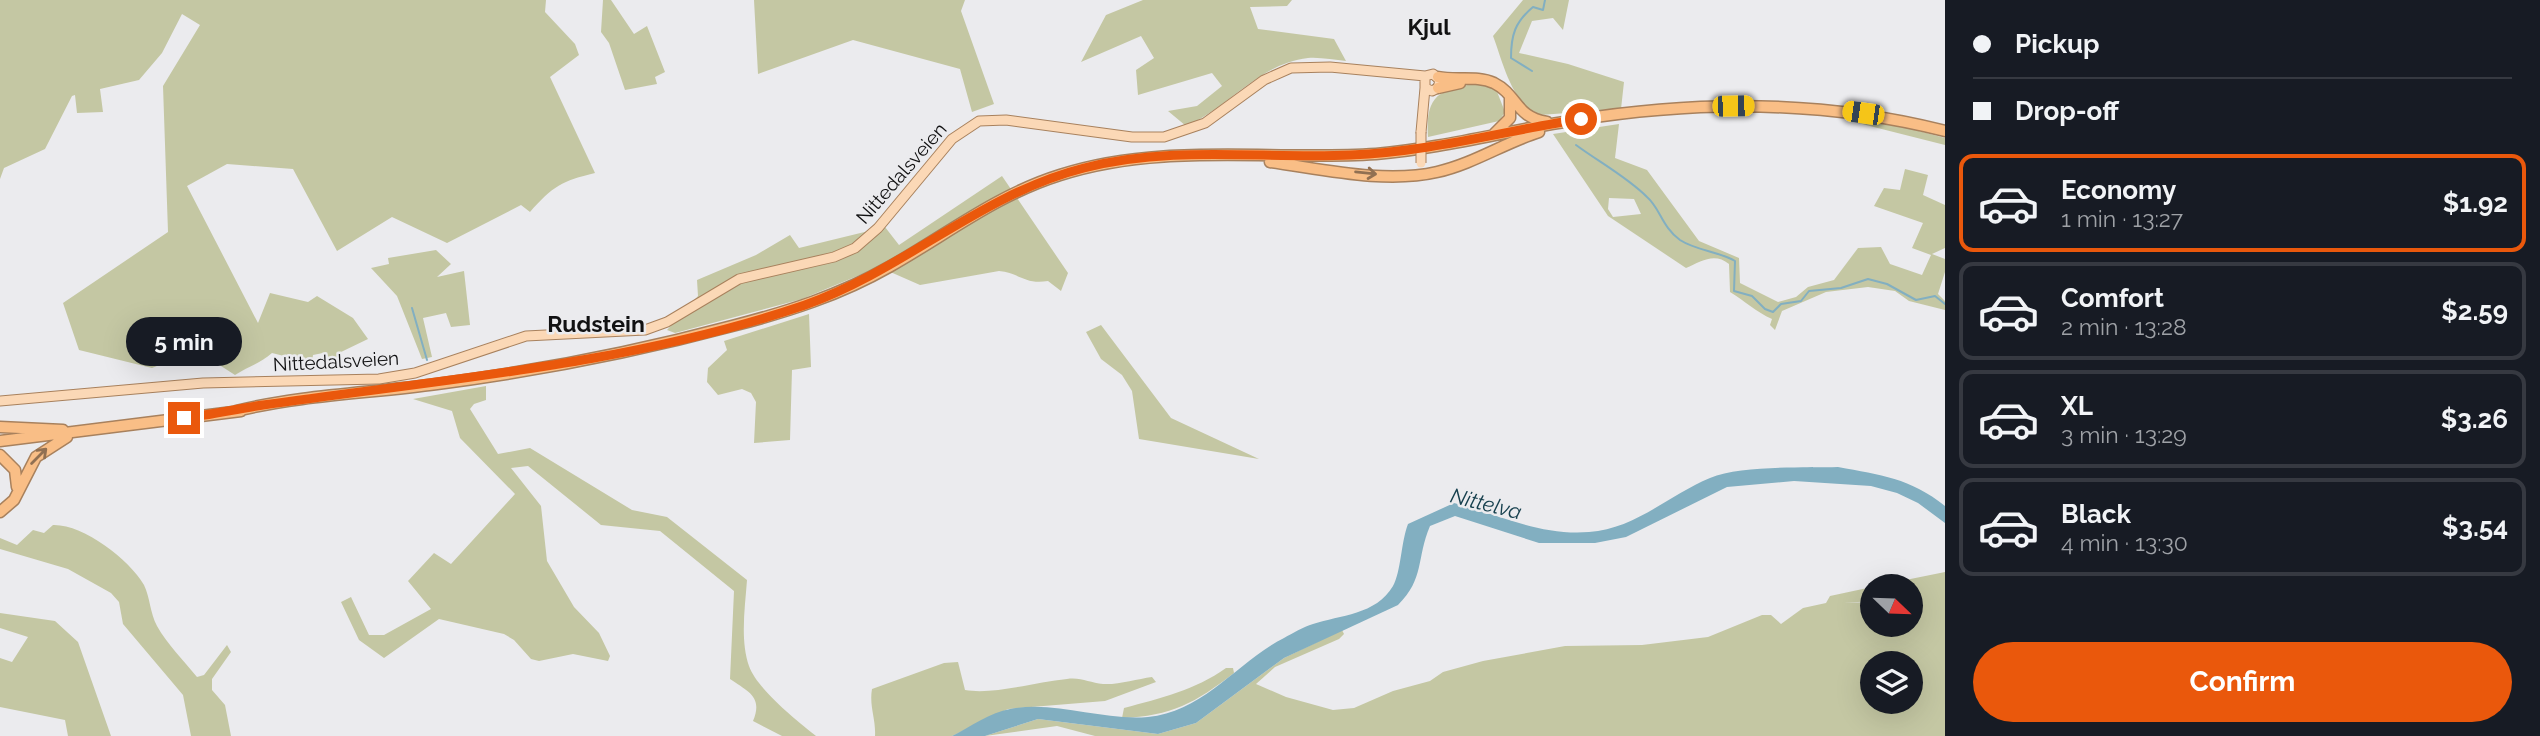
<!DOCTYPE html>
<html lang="en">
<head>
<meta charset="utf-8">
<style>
	:root { --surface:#171b24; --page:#242831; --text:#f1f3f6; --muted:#9ea1a6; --line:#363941; --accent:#ea580c }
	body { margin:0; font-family:Raleway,sans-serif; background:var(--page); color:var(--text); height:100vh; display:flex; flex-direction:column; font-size:26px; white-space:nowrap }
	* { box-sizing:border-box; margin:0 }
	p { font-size:23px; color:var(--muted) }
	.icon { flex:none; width:38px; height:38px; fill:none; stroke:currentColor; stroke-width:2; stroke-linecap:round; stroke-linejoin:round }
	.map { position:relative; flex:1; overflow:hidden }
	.sheet { display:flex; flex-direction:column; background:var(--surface); width:595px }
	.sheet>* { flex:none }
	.hud { display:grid; align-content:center; height:154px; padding:0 28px; background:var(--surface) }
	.needle { width:46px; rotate:113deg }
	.tools { position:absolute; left:1860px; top:574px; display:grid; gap:14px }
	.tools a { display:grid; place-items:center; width:63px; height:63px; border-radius:50%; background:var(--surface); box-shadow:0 7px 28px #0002; font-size:35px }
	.end { position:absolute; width:32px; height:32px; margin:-16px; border:9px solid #ea580c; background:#fff; box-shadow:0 0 0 4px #fff }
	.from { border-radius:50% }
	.bubble { position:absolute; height:49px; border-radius:24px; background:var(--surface); box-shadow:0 7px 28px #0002; font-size:23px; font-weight:700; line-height:49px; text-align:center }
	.car { position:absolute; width:21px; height:42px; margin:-21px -10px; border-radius:9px; box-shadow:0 0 5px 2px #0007; background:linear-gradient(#f5c518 24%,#345 0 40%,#f5c518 0 76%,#345 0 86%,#f5c518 0) }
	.hud b { display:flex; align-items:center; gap:24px; height:66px; font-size:26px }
	.hud b+b { border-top:2px solid var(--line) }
	.hud i { width:18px; height:18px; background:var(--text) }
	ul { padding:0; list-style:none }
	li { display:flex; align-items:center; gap:21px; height:98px; margin:0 14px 10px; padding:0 14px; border:4px solid var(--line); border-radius:14px }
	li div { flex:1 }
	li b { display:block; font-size:26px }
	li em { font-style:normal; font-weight:700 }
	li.on { border-color:var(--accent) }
	li>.icon { width:63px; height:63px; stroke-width:1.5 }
	.button { display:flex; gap:14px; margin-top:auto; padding:14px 28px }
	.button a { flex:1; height:80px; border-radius:42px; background:var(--accent); color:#fff; font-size:28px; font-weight:700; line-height:80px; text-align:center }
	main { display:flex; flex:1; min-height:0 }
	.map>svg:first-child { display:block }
	.green { fill:#c4c7a3; fill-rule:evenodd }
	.water { fill:#82afc1 }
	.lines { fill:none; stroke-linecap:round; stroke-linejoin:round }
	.stream { stroke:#82afc1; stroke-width:2 }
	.major-casing { stroke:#a8815d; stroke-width:11 }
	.highway-casing { stroke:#a8815d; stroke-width:13 }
	.major { stroke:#fbd8b6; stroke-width:9 }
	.highway { stroke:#f9be86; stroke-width:10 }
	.major-bridge-casing { stroke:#a8815d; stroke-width:11; stroke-linecap:butt }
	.major-bridge { stroke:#fbd8b6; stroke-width:9 }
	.oneway { stroke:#917052 }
	.route { stroke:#ea580c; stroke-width:9 }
	.labels { text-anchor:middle; stroke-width:5; stroke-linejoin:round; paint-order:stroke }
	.street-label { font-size:19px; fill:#111112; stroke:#ebebee }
	.water-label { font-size:21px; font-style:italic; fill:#17404e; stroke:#ebebee }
	.quarter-label { font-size:23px; font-weight:bold; fill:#111112; stroke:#ebebee }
</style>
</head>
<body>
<main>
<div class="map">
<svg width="1945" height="736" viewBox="0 0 1945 736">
	<rect width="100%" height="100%" fill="#ebebee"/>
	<path class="green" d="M0 0H546L545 12 575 44 579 55 550 77 595 173C562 181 553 186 530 212L521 205 447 243 392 217 337 251 293 169 227 164 187 186 258 323 270 293 308 302 317 296 353 318 368 339 341 352 337 363 323 353 313 355 312 363 272 353C261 363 249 366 235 375L196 350 152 368 79 350 63 303 168 232 163 86 200 25 182 14 162 53 139 80 100 89 103 112 77 113 75 95 72 96 45 149 4 168 0 179Z
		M603 0H611L634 34 647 26 665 72 655 77 657 84 625 90 609 43 601 32Z
		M754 0H965L961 11 994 104 972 112 960 69 853 40 758 74Z
		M1143 0H1292L1287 6 1250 7 1258 29 1334 39 1346 61C1334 60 1320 57 1308 58 1260 63 1228 108 1186 126L1168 111 1197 106 1222 86 1212 73 1138 95 1136 70 1154 58 1141 36 1081 62 1106 15Z
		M1523 0H1569L1563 30 1553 18 1532 21 1519 53 1568 64 1624 82 1621 109 1540 115C1512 105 1503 62 1493 36Z
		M1480 83 1496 89 1505 112 1499 121 1428 137C1425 93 1441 89 1480 83Z
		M1850 121 1885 122 1945 138V145Z
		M1619 124 1615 158 1647 170 1699 241 1739 258 1740 283 1778 302 1796 297 1808 287 1834 280 1858 248 1881 247 1890 264 1922 275 1931 255 1912 248 1923 223 1874 206 1884 188 1900 190 1905 169 1928 175 1923 195 1945 205V248L1932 254 1945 259V272L1938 294 1945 301V310L1909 301 1895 291 1868 287 1826 292 1782 311 1775 330 1770 325 1772 319C1756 312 1745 301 1730 292L1729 264C1715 252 1701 261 1686 268L1608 216 1553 134ZM1609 198 1634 199 1641 214 1613 217 1608 209Z
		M1002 176 1068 273 1061 291 1048 281C1025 285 1020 273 999 271L920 285 879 267 802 299 675 333 667 330 698 296 697 280 756 255 790 235 799 248 885 227 899 245Z
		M436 250 451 264 437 277 464 271 470 325 451 327 446 313 423 318 432 357 422 359 397 296 371 268 389 264 388 258Z
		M809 314 811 367 792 370 790 440 754 443 756 402 751 393 742 389 718 395 707 382 708 368 727 350 724 341Z
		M1101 325 1171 418 1259 459 1139 439 1132 391 1122 375 1101 359 1086 332Z
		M486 386V400L474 404 470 409 498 454 530 448 632 510 667 517 747 580C745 608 740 640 749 666 757 689 797 721 816 736H782L753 721C763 697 749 692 730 679L734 591 660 531 601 525 528 466 511 468 541 506 547 561 574 607 599 633 610 656 608 661 573 654 539 661 531 659 514 640 504 634 439 619 384 658 359 640 341 602 351 597 369 635H384L431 609 408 581 434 553 451 564 515 494 460 438 452 411 413 399Z
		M53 525C83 524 129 559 144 585 150 597 150 613 157 626 167 644 184 661 197 677L204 675 227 645 231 652 212 679V690L225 705 231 736H191L183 695 123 624 119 602 111 593 68 569 0 549V538L17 545 33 530 44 533Z
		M1945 572V736H1095L1057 726 985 736 1038 719 1158 734 1196 723 1284 658 1342 630 1344 634 1339 639 1275 667 1256 684 1286 697 1333 710 1354 708 1393 691 1430 681 1443 672 1483 661 1565 646 1642 645 1708 637 1762 615H1771L1781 624 1803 608 1826 603 1830 596 1872 587V601L1844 603 1872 602V625H1911V586H1876ZM1872 663H1911V702H1872Z
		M0 613 55 621 78 642 111 736H68L65 720 0 707V658L12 662 28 637 0 628Z
		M958 662 965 690C994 695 1036 682 1067 679 1081 677 1090 683 1103 684 1118 685 1137 679 1152 677L1156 682 1105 701 1008 709 952 736H875C876 719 869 706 872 689L944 663Z
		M1226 668H1233L1234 673C1195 703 1172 716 1122 718L1124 708C1161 698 1195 690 1226 668Z"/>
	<path class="water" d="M1838 467C1881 475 1910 478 1945 506V523L1918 503 1897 493 1871 486 1794 481 1727 487 1626 537 1595 543H1539L1455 516 1430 526C1416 559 1425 578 1398 605L1284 658 1196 723 1158 734 1038 719 985 736H952C970 727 991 712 1010 709 1055 700 1102 721 1148 717 1204 712 1237 662 1284 638 1293 633 1303 627 1313 624 1340 615 1376 615 1393 586 1401 572 1401 542 1408 524L1454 503C1499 515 1542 536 1589 532 1635 529 1669 495 1710 478 1741 465 1804 468 1838 467Z"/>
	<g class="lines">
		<path class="stream" d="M1532 71 1511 58C1511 35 1515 22 1533 7L1543 10 1545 0
			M1576 145C1599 162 1627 177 1647 197 1660 208 1662 227 1680 240 1697 251 1718 251 1735 261L1734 291 1752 296 1765 309 1773 312 1781 304 1801 301 1809 291 1841 288 1868 279 1887 284 1916 300 1935 296 1945 304
			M412 308 427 360"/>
		<g class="major-casing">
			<path id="major" d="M1421 132 1425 88
				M0 401 203 383 379 379 415 373 526 336 645 330 667 322 739 279 834 257 855 248 878 228 952 139 979 121 1006 120 1132 137H1164L1205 123 1264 80 1291 68 1330 67 1425 76 1433 74 1440 80 1438 88 1432 91 1425 88V76"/>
		</g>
		<g class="highway-casing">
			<path id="highway" d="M1438 77C1456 81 1477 75 1494 83 1518 95 1515 117 1547 122
				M1438 88 1460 83
				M1494 134 1510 118V98
				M1270 162C1322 169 1385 184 1437 172 1473 164 1504 143 1539 132
				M236 411C301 395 371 393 437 384 537 371 635 352 732 326 787 312 840 295 889 267 946 235 996 195 1060 175 1162 142 1270 161 1376 154 1444 148 1510 130 1576 120 1700 100 1823 100 1945 131
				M0 427 63 430
				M0 441 241 411
				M0 455 15 470 17 487
				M0 512 14 500 36 457 67 437"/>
		</g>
		<use href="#major" class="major"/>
		<use href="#highway" class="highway"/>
		<g class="major-bridge-casing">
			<path id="major-bridge" d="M1421 132V163"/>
		</g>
		<use href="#major-bridge" class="major-bridge"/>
	</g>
	<defs><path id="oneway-shaft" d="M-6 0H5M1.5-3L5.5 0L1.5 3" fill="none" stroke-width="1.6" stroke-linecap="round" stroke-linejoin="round" transform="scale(1.75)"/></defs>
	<g class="oneway">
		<use href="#oneway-shaft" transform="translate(1366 173) rotate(6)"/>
		<use href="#oneway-shaft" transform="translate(39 456) rotate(-45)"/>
	</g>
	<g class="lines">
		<path class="route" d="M184 418C210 415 236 409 263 405 445 379 629 365 805 305 904 270 981 194 1084 168 1172 145 1262 159 1351 155 1429 152 1504 131 1581 119"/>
	</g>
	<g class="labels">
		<g class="street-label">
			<text transform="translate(901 173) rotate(-49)" y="7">Nittedalsveien</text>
			<text transform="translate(336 361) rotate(-3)" y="7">Nittedalsveien</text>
		</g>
		<g class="water-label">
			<text transform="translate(1486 504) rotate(14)" y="7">Nittelva</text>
		</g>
		<g class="quarter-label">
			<text x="1429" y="35">Kjul</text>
			<text x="596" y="332">Rudstein</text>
		</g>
	</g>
</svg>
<div class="tools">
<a><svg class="needle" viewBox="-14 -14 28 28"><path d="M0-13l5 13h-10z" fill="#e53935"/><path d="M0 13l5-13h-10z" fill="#9ea1a6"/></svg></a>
<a><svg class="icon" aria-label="layers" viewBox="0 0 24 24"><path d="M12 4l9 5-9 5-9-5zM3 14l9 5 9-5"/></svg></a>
</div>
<i class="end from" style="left:1581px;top:119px"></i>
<i class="end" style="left:184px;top:418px"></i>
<div class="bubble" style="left:126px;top:317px;width:116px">5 min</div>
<i class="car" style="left:1733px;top:106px;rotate:89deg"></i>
<i class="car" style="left:1863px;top:113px;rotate:278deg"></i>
</div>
<section class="sheet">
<div class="hud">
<b><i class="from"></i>Pickup</b>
<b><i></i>Drop-off</b>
</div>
<ul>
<li class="on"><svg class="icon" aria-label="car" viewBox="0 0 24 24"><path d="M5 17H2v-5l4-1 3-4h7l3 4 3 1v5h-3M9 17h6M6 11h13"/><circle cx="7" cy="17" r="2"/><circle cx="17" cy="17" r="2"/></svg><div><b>Economy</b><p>1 min · 13:27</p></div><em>$1.92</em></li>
<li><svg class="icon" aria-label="car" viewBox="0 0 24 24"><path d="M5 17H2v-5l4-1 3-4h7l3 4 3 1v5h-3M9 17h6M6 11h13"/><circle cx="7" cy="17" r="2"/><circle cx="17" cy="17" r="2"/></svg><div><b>Comfort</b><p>2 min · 13:28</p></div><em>$2.59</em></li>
<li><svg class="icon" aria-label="car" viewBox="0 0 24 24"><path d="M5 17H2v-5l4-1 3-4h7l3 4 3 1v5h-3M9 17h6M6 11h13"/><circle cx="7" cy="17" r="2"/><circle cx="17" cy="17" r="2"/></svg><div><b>XL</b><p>3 min · 13:29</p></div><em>$3.26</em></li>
<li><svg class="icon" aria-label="car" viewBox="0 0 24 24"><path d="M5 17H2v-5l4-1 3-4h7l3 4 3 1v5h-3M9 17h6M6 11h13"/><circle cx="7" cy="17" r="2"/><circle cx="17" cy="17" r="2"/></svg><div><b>Black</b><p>4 min · 13:30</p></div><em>$3.54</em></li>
</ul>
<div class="button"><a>Confirm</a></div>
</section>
</main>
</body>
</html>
